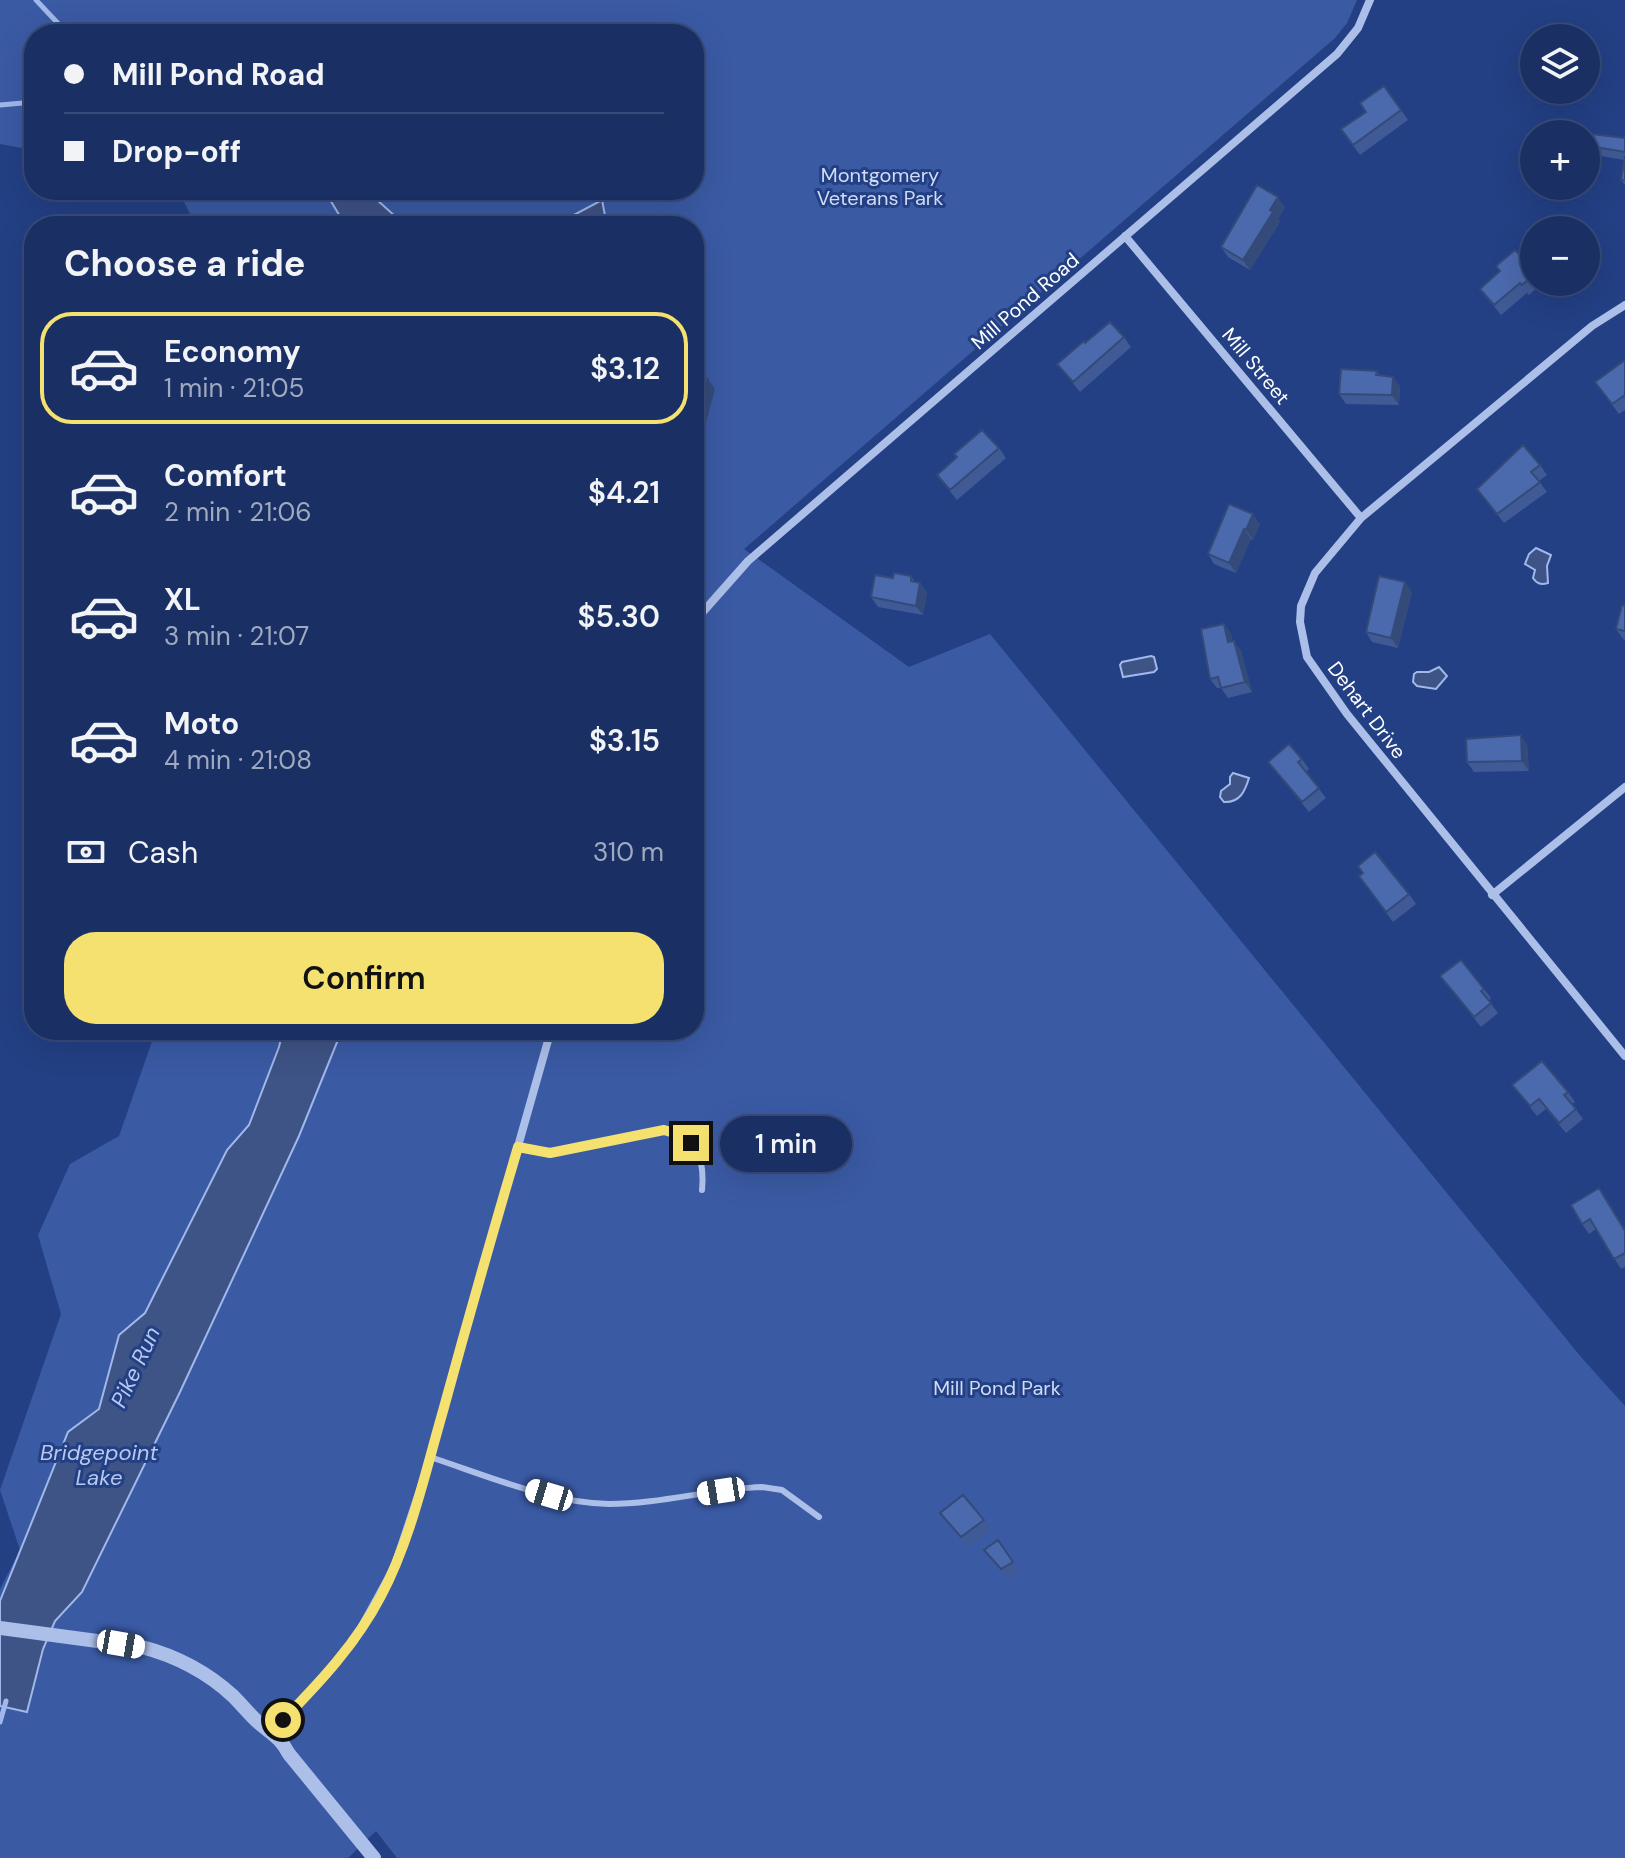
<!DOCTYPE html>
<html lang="en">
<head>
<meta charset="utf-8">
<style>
	:root { --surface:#1a3064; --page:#23386a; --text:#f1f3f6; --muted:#9fa9bf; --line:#384b78; --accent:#f4e16f }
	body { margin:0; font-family:"DM Sans",sans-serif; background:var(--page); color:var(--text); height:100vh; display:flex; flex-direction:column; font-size:30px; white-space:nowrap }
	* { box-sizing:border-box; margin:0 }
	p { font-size:26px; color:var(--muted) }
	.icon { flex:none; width:44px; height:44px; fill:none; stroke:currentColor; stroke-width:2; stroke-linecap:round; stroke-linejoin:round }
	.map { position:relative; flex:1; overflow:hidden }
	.panel { position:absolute; left:24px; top:216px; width:680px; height:824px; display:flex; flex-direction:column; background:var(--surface); border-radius:32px; box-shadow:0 8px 32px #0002,0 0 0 2px var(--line) }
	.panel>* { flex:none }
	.top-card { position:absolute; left:24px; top:24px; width:680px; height:176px; border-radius:32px; box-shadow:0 8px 32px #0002,0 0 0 2px var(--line); display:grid; align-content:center; height:176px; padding:0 40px; background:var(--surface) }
	.tools { position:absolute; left:1520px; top:24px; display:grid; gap:16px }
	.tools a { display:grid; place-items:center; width:80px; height:80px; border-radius:50%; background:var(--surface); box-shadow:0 8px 32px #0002,0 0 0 2px var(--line); font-size:40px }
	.end { position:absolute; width:36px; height:36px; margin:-18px; border:10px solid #f4e16f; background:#111; box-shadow:0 0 0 4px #111 }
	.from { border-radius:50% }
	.bubble { position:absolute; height:56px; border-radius:28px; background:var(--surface); box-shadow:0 8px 32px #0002,0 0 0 2px var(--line); font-size:26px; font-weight:600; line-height:56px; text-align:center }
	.car { position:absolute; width:24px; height:48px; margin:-24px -12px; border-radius:10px; box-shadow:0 0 6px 2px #0007; background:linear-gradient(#fff 24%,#345 0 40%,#fff 0 76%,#345 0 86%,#fff 0) }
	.top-card b { display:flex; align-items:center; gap:28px; height:76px; font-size:30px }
	.top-card b+b { border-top:2px solid var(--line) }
	.top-card i { width:20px; height:20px; background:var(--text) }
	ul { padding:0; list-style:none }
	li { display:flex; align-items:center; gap:24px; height:112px; margin:0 16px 12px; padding:0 24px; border:4px solid transparent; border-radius:32px }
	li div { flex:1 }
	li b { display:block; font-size:30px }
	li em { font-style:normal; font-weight:600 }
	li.current { border-color:var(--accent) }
	li>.icon { width:72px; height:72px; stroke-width:1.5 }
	h2 { padding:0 40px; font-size:36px; line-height:96px }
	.pay { display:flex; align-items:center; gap:20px; height:88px; padding:0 40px; font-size:30px }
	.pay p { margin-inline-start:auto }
	.cta { display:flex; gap:16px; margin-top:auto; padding:16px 40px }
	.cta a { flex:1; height:92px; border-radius:32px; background:var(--accent); color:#111; font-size:32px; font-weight:600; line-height:92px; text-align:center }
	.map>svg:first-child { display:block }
	.green { fill:#3a5aa4 }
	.water { fill:#3e5386; stroke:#a0b8ea; stroke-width:2 }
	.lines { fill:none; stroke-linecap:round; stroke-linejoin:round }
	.stream { stroke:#a0b8ea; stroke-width:5 }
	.service { stroke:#acbfe9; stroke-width:6 }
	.minor { stroke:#acbfe9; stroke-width:8 }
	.tertiary { stroke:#acbfe9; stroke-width:14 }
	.wall { fill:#405a95 }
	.shaded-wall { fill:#344a79 }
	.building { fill:#4b69ad; stroke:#344a79; stroke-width:2 }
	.route { stroke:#f4e16f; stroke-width:10 }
	.labels { text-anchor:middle; stroke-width:6; stroke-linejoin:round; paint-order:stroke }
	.park-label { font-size:20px; fill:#d0dcf7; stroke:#234085 }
	.street-label { font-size:20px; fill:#fff; stroke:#234085 }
	.water-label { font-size:22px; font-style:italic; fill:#b8c9f0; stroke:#234085 }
</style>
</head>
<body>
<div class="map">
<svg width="1625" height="1858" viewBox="0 0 1625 1858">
	<rect width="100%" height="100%" fill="#234085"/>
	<path class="green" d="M0 0H1357L1347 23 1335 38 744 549 909 667 990 634 1581 1357 1625 1406V1858H397L376 1831 348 1858H0V1589L20 1550 0 1490 61 1314 38 1235 70 1164 119 1136 156 1030H694V226H196L182 198 172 190H694V34H34V142L21 148 0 144Z"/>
	<path class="water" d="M324 190H366L406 226H346Z
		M602 200 607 226H553Z
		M1536 548 1551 555 1547 566 1548 583C1541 585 1537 584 1533 578L1535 570 1525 564 1529 554Z
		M1151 656 1154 657 1157 669 1154 672 1123 677 1120 665 1122 662Z
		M1439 667 1447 676 1436 689 1417 686 1413 682 1414 674 1417 672H1429Z
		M1233 773 1249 778C1245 791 1240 803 1224 802L1220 797 1221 791 1230 784V777Z
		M283 1030H342L299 1136 180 1392 82 1592 55 1621 43 1649 27 1712 0 1706V1601L68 1432 99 1409 119 1335 145 1313 227 1150 249 1125 279 1047Z"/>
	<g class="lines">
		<path class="stream" d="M36 0 68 34
			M0 105 34 102
			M0 1722 6 1701"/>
		<path class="service" d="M518 1147 550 1153 664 1130C697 1139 705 1158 702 1190
			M430 1457C485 1475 550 1503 609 1504 660 1504 711 1489 762 1487L782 1490 819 1517"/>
		<path class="minor" d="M1125 236 1361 518
			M1625 305 1592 326 1361 518 1315 573 1301 606 1300 622 1307 657 1347 714 1625 1056
			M694 622 748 561 1337 54 1358 28 1370 0
			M1492 895 1625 787
			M281 1739 283 1720 319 1683 354 1641 394 1568 423 1481 551 1030"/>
		<path class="tertiary" d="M0 1628 142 1647C176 1656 207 1672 233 1696 242 1705 250 1715 259 1723 273 1735 280 1737 289 1754L374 1858"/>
	</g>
	<path class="wall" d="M1384 86 1408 120 1360 155 1341 129 1366 112Z
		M1625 138V185L1621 180 1624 160 1596 155 1589 146Z
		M1285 207 1278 219 1280 222 1250 270 1228 257 1221 247Z
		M1534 269V282H1544L1529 295 1527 293 1501 315 1480 289Z
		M1124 337 1131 347 1080 392 1057 364 1085 343Z
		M1625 360V410L1619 414 1595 382Z
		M1377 371 1380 376 1400 386 1399 405 1346 404 1339 394Z
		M999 448 1006 458 957 500 937 475Z
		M1540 465 1547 475 1539 481 1547 492 1504 523 1477 489Z
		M1229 504 1260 524 1253 540 1251 539 1236 573 1214 564 1208 554Z
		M911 576 915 582 920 583 927 593 923 615 878 607 871 597 893 578Z
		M1412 592 1398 648 1372 642 1366 632Z
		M1625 606V640L1623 639 1616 629Z
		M1224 624 1231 634 1232 641 1241 651 1252 692 1228 698 1221 688H1217L1210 679Z
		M1527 745 1529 771 1474 772 1467 762Z
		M1302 759 1309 769 1306 772 1326 798 1309 812 1268 762Z
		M1358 866 1409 894 1416 904 1393 922 1359 876 1363 873Z
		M1440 976 1484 989 1491 998 1489 1001 1498 1013 1481 1027Z
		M1512 1085 1568 1092 1575 1102 1572 1104 1583 1119 1566 1133 1546 1109 1537 1116Z
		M1599 1188 1625 1229V1267L1621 1269 1596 1229 1589 1234 1582 1224Z
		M940 1513 984 1520 991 1530 968 1547Z
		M984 1550 1013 1562 1020 1572 1008 1578 990 1560Z"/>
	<path class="shaded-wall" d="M1278 197 1285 207 1278 219 1280 222 1250 270 1243 260Z
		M1393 377 1400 386 1399 405 1392 395Z
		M708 379 715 389 694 468V432Z
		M1253 514 1260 524 1253 540 1246 530Z
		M1244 529 1251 539 1236 573 1229 563Z
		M1405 582 1412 592 1398 648 1391 638Z
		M920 583 927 593 923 615 916 606Z
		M1224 624 1231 634 1235 652 1228 642Z
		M1234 641 1241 651 1252 692 1245 682Z
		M1521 735 1527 745 1529 771 1522 761Z"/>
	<path class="building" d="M1384 86 1401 110 1353 145 1341 129 1366 112 1360 103Z
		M1591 134 1625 138V152L1589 146Z
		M1625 156V180H1621Z
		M1257 185 1278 197 1270 210 1273 212 1243 260 1221 247Z
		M1515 250 1534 269V275L1522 285 1520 283 1494 305 1480 289 1500 271 1496 266Z
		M1110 322 1124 337 1073 382 1057 364 1084 341 1085 343Z
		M1625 360V395L1612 404 1595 382Z
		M1341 369 1377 371 1376 375 1393 377 1392 395 1339 394Z
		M694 376 708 379 694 432Z
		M982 430 999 448 950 490 937 475 957 457 954 454Z
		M1523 445 1540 465 1531 472 1540 482 1497 514 1477 489Z
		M1229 504 1253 514 1246 530 1244 529 1229 563 1208 554Z
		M894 573 911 576V581L920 583 916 606 871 597 875 575 893 578Z
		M1379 576 1405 582 1391 638 1366 632Z
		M1622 605 1625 606V631L1616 629Z
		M1224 624 1228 642 1234 641 1245 682 1221 688 1218 677 1210 679 1201 629Z
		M1521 735 1522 761 1467 762 1466 739Z
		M1289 744 1302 759 1298 762 1319 788 1302 802 1268 762Z
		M1375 852 1409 894 1386 912 1359 876 1363 873 1358 866Z
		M1461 960 1484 989 1481 991 1491 1003 1474 1017 1440 976Z
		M1542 1061 1568 1092 1564 1095 1576 1109 1559 1123 1539 1099 1530 1106 1512 1085Z
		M1599 1188 1625 1231V1253L1614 1259 1590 1219 1582 1224 1571 1205Z
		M963 1495 984 1520 961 1537 940 1513Z
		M998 1540 1013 1562 1001 1569 984 1550Z"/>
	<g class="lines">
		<path class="route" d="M283 1720C320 1682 356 1644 381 1596 411 1539 425 1473 443 1411 467 1323 492 1235 518 1147L550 1153 664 1130 681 1135 691 1143"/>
	</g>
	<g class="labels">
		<g class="park-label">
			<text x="880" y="182">Montgomery<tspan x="880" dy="23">Veterans Park</tspan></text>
			<text x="997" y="1395">Mill Pond Park</text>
		</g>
		<g class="street-label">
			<text transform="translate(1025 301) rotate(-41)" y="7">Mill Pond Road</text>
			<text transform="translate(1256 366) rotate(50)" y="7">Mill Street</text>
			<text transform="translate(1367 710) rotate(53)" y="7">Dehart Drive</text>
		</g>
		<g class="water-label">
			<text transform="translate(135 1367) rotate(-65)" y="8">Pike Run</text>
			<text x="99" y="1460">Bridgepoint<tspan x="99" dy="25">Lake</tspan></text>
		</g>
	</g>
</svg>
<div class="tools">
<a><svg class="icon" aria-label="layers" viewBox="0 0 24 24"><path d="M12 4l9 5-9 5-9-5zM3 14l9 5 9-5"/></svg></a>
<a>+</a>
<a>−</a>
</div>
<i class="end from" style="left:283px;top:1720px"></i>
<i class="end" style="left:691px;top:1143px"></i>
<div class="bubble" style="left:720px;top:1116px;width:132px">1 min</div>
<i class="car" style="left:721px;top:1491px;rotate:261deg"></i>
<i class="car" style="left:549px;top:1495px;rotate:287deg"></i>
<i class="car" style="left:121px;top:1644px;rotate:100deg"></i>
<div class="top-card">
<b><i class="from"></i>Mill Pond Road</b>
<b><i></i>Drop-off</b>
</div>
<section class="panel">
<h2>Choose a ride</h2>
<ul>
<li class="current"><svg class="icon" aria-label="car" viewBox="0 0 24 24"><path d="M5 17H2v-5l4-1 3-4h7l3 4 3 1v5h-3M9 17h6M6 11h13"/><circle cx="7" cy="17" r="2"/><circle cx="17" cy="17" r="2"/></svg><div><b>Economy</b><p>1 min · 21:05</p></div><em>$3.12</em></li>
<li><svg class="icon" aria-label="car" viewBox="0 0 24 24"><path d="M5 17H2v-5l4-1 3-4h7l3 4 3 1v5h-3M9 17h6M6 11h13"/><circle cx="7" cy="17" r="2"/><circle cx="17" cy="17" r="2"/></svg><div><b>Comfort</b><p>2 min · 21:06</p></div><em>$4.21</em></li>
<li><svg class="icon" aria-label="car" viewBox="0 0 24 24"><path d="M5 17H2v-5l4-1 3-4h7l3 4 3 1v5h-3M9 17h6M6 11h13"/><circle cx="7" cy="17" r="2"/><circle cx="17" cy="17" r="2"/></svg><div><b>XL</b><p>3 min · 21:07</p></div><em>$5.30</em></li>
<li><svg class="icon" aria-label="car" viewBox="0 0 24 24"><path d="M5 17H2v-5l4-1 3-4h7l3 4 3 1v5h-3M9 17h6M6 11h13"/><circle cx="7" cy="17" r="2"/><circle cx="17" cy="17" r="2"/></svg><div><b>Moto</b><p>4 min · 21:08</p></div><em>$3.15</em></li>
</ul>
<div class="pay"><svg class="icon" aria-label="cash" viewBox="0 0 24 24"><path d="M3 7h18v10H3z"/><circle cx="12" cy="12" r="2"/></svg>Cash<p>310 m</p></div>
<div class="cta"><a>Confirm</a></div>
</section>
</div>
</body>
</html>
